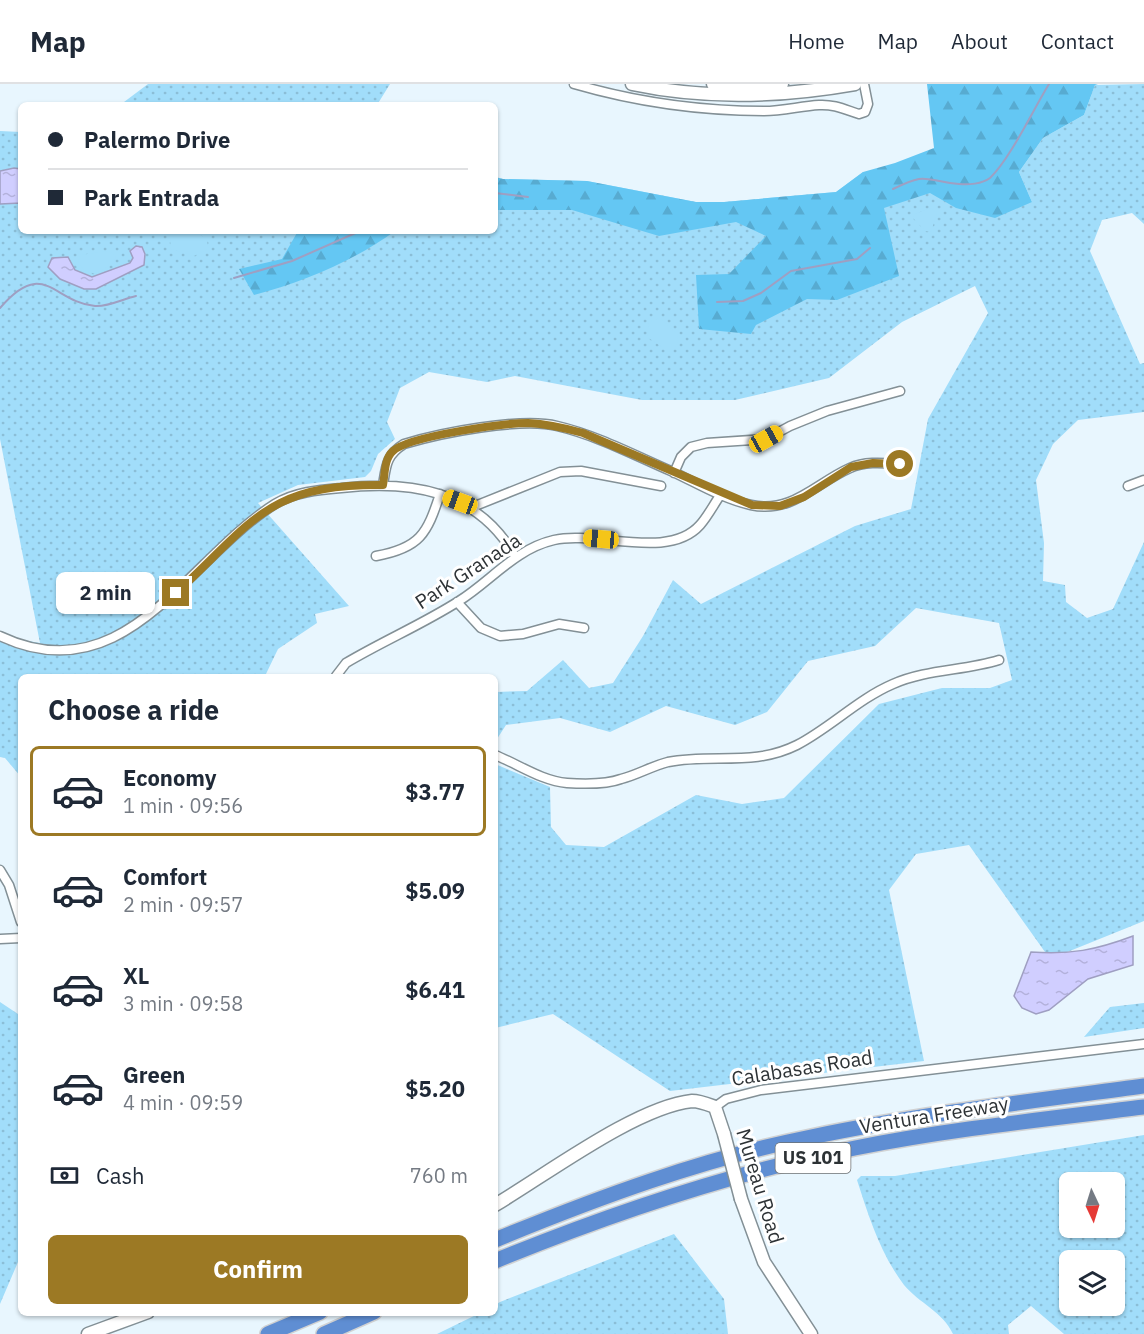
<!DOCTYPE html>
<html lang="en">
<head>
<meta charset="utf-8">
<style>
	:root { --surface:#fff; --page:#f2f2f3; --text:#1f2937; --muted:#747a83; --line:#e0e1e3; --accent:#9c7924 }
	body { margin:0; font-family:"IBM Plex Sans",sans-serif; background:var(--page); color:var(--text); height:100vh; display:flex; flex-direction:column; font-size:22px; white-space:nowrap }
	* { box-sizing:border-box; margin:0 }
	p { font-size:20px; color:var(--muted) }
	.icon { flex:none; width:33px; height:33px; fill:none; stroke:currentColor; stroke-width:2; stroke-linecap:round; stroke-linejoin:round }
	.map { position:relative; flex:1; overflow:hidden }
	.panel { position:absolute; left:18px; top:590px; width:480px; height:642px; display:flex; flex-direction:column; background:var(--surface); border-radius:9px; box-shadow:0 2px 4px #0004 }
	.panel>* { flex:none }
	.top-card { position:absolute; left:18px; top:18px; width:480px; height:132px; border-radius:9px; box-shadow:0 2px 4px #0004; display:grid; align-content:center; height:132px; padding:0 30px; background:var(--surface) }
	.needle { width:39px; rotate:176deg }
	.tools { position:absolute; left:1059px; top:1088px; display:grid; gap:12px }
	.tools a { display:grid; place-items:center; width:66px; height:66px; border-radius:9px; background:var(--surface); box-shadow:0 2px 4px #0004; font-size:30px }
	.end { position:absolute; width:27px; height:27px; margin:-14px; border:8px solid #9c7924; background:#fff; box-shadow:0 0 0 3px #fff }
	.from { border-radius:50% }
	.bubble { position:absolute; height:42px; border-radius:9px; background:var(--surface); box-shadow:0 2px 4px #0004; font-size:20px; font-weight:800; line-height:42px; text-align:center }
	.car { position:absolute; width:18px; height:36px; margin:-18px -9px; border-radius:8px; box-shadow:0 0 4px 2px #0007; background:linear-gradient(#f5c518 24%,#345 0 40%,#f5c518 0 76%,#345 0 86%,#f5c518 0) }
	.top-card b { display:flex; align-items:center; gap:21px; height:57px; font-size:22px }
	.top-card b+b { border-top:2px solid var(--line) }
	.top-card i { width:15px; height:15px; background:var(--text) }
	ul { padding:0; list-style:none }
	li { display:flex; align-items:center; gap:18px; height:90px; margin:0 12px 9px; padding:0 18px; border:3px solid transparent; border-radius:9px }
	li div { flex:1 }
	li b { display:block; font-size:22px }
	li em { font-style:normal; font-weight:800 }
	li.selected { border-color:var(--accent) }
	li>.icon { width:54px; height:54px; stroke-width:1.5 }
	h2 { padding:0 30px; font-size:27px; line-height:72px }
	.pay { display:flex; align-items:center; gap:15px; height:66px; padding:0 30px; font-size:22px }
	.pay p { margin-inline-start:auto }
	.action { display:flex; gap:12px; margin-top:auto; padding:12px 30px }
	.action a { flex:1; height:69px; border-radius:9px; background:var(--accent); color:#fff; font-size:24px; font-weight:800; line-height:69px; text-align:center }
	header { display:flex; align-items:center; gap:36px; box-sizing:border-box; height:84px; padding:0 30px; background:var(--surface); border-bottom:2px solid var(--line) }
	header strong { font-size:28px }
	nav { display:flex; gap:33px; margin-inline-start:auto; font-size:21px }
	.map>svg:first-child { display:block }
	.grass { fill:url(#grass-dots); fill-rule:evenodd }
	.forest { fill:url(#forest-firs) }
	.park { fill:#a1ddfa }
	.water { fill:url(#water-ripples); stroke:#9f9fc2; stroke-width:1.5 }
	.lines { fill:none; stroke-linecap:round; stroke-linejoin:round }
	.stream { stroke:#9f9fc2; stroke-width:2 }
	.street-casing { stroke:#839096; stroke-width:11 }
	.secondary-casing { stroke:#839096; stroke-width:15 }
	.highway-casing { stroke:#d1d2d3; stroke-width:18 }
	.street { stroke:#fff; stroke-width:8 }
	.secondary { stroke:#fff; stroke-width:12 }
	.highway { stroke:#5f8ed3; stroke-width:15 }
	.secondary-bridge-casing { stroke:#839096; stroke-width:15; stroke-linecap:butt }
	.secondary-bridge { stroke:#fff; stroke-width:12 }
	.route { stroke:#9c7924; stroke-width:8 }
	.labels { text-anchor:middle; stroke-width:6; stroke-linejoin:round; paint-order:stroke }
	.shield { fill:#fff; stroke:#6c7072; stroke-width:1.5 }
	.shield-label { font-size:18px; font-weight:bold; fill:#2d3235 }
	.street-label { font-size:20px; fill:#2d3235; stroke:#fff }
</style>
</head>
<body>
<header>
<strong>Map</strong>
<nav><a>Home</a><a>Map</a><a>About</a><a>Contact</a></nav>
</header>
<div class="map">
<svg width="1144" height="1250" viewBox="0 0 1144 1250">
	<defs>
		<pattern id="grass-dots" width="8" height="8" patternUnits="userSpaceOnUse" patternTransform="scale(1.5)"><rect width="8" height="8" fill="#a1ddfa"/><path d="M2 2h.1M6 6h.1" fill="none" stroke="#8bbed7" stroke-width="1.8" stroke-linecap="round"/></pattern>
		<pattern id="forest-firs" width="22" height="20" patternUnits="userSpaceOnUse" patternTransform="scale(1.5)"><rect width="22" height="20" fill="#64c7f3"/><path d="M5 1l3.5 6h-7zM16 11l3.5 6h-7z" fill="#57abd1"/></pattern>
		<pattern id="water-ripples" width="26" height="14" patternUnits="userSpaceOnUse" patternTransform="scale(1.5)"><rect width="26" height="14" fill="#d0ceff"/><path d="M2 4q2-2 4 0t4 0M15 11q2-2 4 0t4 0" fill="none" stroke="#b3b1db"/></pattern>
	</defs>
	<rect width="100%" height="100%" fill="#e8f6fe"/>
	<path class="grass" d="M148 0H390L377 21H120Z
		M1144 0V140L1132 129 1102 136 1090 167 1140 280 1144 279V328L1078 336 1053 360 1036 396 1044 459 1043 497 1065 501 1066 518 1087 534 1113 525 1144 458V837L1050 875 969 761 916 770 889 806 924 977 670 1007 553 930 495 944V680L550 703 551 743 566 761 604 763 696 711 742 720 784 714 879 620 942 604H990L1012 596 999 539 916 524 875 562 808 577 767 628 735 641 666 622 610 648 560 634 506 641 495 658V608L527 607 563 576 589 604 613 599 643 552 673 496 701 520 855 442 911 425 928 335 988 229 975 202 902 238 829 294 735 316H642L515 292 487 298 429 288 400 304 387 338 395 355 378 370 371 387 365 393 298 401 258 419 349 522 315 530 317 539 278 565 265 592H21V693L5 674 0 673V552L40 559 0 355V47L21 48V147H495V93L503 95 587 97 696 118H724L836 108 863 88 1032 118 1019 88 1043 54 1084 31 1095 1Z
		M0 918 21 932V1171L0 1220Z
		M1144 919V944L1084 953 1110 923Z
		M1144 1051V1250H1064L1031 1222 1008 1241 1009 1250H953C943 1228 919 1219 904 1201 880 1169 869 1133 857 1096L861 1092H895ZM1070 1098H1114V1143H1070ZM1070 1176H1114V1221H1070Z
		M674 1150 724 1215 728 1250H437L480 1229 495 1228V1221L500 1218Z"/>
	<path class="forest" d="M927 0H1098L1095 1 1084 31 1043 54 1019 88 1032 118 995 134 956 124 930 109 884 124 899 192 837 216 807 215 756 241 751 250 699 245 696 191 729 190 766 152 736 138 659 152 572 126H495V93L503 95 587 97 696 118H724L836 108 863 88 895 79 934 64Z
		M298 147H395C354 177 303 198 254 211L239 185 282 175Z"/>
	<path class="park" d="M930 124 937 129 931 148 925 147 913 134 915 130Z
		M178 147 195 148 207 155 208 165 194 172 171 165 170 156Z
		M109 167 116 172 114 179 95 190 86 187 78 180 80 171Z
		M660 234 677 250 678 257 675 263H662L647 253 649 238Z"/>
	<path class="water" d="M14 84 21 85V119L0 120V87Z
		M136 162 142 163 145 170 144 181 96 205H84L60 195 48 183 52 174 68 173 75 186 92 193 130 179 133 174 130 167Z
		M1133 852V881L1088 895 1049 926 1036 930 1022 924 1014 912 1031 868C1070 871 1096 866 1133 852Z"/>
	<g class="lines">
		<path class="stream" d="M893 105C929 87 923 97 959 100 968 101 982 100 990 94 1010 75 1033 26 1049 0
			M495 109 528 113
			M234 194 292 177 360 147
			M717 218 743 217 761 209 791 187 857 175 870 164
			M0 224C44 173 53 218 95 222 108 223 123 215 136 212"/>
		<g class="street-casing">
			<path id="street" d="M574 0C636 18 699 27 764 27 783 27 801 22 819 21 834 20 846 26 859 30L865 28 868 20 864 0
				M674 389 681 373 691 363 707 359 766 355 790 342 827 327 900 307
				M383 401C386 382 386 371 404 360 440 349 521 333 557 342 596 351 634 371 671 387 697 399 723 415 751 421 792 430 816 399 850 384 865 377 884 379 900 380
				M1128 402 1144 396
				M470 424 560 388 581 387 661 402
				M376 472C420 464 427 450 440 410
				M457 518 481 544 500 552 523 550 559 540 584 544
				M0 552C125 611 187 475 275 420 295 408 318 406 341 404 411 396 477 406 515 472
				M336 592 346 579C383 557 423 540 459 517 491 497 515 465 554 456 596 446 668 477 700 441 708 432 714 420 721 410
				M495 671C518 680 542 697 567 699 583 700 605 701 621 695 637 691 652 682 668 678 713 669 753 683 797 661 830 644 858 615 893 600 927 585 964 587 999 576
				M0 786 9 801 21 838
				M0 855 21 854
				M715 1023 726 1015 761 1006 1144 960"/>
		</g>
		<g class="secondary-casing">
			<path id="secondary" d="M632 0C707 16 781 13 855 0
				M713 0H782
				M741 1115 764 1178 811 1250
				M495 1121C546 1091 636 1023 692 1017 700 1017 707 1020 715 1023L724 1050
				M88 1250 148 1228"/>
		</g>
		<g class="highway-casing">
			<path id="highway" d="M495 1156C597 1114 702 1075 811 1053 921 1030 1033 1017 1144 1002
				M495 1177C612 1129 731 1089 855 1064 950 1045 1048 1035 1144 1023
				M268 1250 320 1228
				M324 1250 374 1228"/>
		</g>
		<use href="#street" class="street"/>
		<use href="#secondary" class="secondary"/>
		<use href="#highway" class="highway"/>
		<g class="secondary-bridge-casing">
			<path id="secondary-bridge" d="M724 1050 741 1115"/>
		</g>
		<use href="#secondary-bridge" class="secondary-bridge"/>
	</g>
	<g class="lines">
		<path class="route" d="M176 509C254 437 267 400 383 401 385 390 384 375 393 367 409 352 505 339 528 339 548 340 565 344 583 349L752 421 780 422 804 413 851 383 873 379 900 380"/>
	</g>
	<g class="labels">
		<rect class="shield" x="775.5" y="1059" width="75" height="30" rx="4.5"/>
		<g class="shield-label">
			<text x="813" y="1080">US 101</text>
		</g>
		<g class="street-label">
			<text transform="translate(468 487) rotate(-33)" y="7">Park Granada</text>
			<text transform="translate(802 984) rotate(-9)" y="7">Calabasas Road</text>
			<text transform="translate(934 1031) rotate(-9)" y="7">Ventura Freeway</text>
			<text transform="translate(760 1102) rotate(73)" y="7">Mureau Road</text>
		</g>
	</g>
</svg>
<div class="tools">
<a><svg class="needle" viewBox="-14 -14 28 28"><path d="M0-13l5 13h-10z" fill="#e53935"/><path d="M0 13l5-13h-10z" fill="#747a83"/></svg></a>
<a><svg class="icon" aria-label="layers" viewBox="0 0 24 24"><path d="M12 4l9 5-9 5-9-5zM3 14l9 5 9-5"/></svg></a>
</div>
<i class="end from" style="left:900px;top:380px"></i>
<i class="end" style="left:176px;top:509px"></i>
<div class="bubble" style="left:56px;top:488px;width:99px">2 min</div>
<i class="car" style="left:766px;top:355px;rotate:61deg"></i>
<i class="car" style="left:460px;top:418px;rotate:290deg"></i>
<i class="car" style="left:601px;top:455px;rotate:275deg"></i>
<div class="top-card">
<b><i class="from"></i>Palermo Drive</b>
<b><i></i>Park Entrada</b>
</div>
<section class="panel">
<h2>Choose a ride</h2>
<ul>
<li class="selected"><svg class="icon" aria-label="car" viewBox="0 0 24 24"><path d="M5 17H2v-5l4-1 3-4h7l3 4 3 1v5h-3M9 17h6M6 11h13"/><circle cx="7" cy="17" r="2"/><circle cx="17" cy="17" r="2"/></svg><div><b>Economy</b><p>1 min · 09:56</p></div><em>$3.77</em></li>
<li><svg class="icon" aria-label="car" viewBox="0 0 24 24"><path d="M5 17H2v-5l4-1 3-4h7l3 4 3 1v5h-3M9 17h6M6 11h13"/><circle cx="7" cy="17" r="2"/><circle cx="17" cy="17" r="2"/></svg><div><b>Comfort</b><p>2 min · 09:57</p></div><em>$5.09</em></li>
<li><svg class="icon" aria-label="car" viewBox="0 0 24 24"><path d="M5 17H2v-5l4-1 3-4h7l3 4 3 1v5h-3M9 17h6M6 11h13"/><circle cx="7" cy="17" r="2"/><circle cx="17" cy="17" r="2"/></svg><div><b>XL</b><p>3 min · 09:58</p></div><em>$6.41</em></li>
<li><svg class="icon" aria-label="car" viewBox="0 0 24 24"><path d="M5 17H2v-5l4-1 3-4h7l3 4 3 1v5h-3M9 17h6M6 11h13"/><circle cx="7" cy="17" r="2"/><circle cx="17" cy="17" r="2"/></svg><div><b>Green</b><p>4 min · 09:59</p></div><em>$5.20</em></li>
</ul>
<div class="pay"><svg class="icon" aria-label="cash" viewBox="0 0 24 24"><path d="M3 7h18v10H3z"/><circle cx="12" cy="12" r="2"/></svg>Cash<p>760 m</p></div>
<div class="action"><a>Confirm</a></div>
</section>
</div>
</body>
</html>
